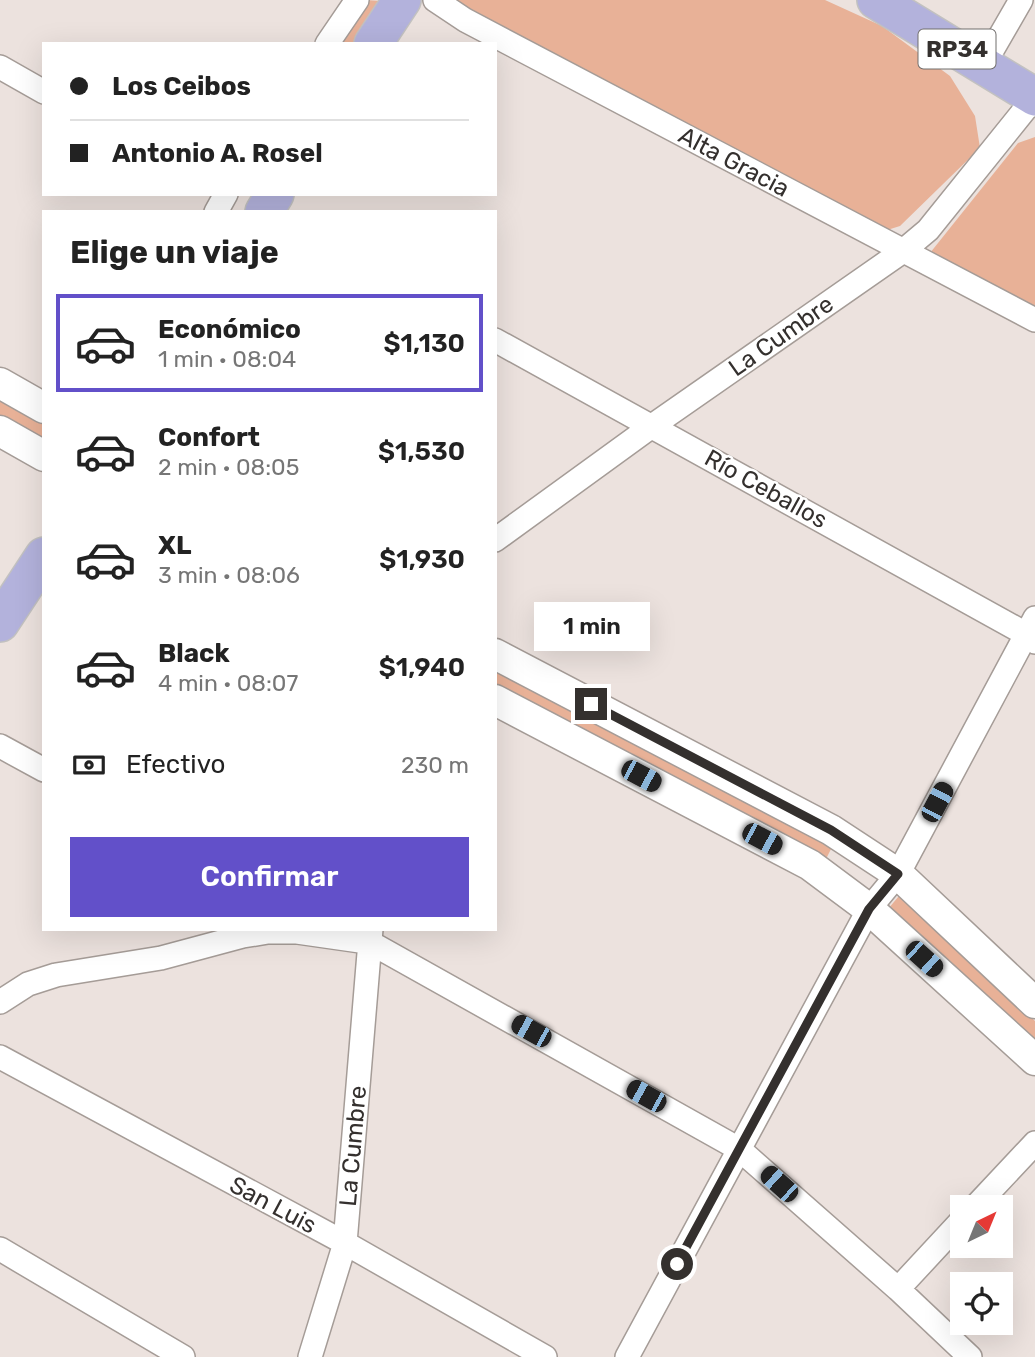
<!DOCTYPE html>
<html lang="es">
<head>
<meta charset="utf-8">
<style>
	:root { --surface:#fff; --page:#f2f2f2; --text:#222; --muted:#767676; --line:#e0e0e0; --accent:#6250c9 }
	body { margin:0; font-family:Rubik,sans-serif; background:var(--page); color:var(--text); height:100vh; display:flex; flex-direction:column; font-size:26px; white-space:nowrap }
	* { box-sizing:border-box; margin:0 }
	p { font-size:23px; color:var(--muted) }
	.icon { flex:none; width:38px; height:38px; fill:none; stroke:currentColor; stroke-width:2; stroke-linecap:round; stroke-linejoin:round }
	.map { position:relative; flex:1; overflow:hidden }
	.details { position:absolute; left:42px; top:210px; width:455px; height:721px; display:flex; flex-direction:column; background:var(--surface); border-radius:0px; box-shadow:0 7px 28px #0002 }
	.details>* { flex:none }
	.guide { position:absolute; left:42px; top:42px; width:455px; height:154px; border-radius:0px; box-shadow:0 7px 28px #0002; display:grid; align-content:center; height:154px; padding:0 28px; background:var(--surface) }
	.needle { width:46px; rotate:43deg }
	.fabs { position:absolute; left:950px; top:1195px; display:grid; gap:14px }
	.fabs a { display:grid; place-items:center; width:63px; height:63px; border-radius:0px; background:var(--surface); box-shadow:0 7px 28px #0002; font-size:35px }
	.end { position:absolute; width:32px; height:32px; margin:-16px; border:9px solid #34302e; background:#fff; box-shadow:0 0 0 4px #fff }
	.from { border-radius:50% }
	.bubble { position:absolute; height:49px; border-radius:0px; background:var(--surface); box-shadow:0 7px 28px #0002; font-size:23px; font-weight:600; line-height:49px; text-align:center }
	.car { position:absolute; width:21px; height:42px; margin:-21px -10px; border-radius:9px; box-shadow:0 0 5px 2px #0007; background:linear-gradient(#222 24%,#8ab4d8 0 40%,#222 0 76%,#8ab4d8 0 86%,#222 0) }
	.guide b { display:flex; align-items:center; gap:24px; height:66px; font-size:26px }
	.guide b+b { border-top:2px solid var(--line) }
	.guide i { width:18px; height:18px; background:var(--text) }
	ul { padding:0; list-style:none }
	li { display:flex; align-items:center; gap:21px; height:98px; margin:0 14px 10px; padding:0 14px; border:4px solid transparent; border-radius:0px }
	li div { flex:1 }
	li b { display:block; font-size:26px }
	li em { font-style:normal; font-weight:600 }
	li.selected { border-color:var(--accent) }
	li>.icon { width:63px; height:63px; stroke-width:1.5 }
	h2 { padding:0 28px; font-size:32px; line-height:84px }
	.pay { display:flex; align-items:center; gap:18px; height:77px; padding:0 28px; font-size:26px }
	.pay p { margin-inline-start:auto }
	.button { display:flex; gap:14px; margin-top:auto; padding:14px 28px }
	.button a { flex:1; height:80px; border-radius:0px; background:var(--accent); color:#fff; font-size:28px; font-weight:600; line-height:80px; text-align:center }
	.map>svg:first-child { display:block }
	.grass { fill:#e8b197 }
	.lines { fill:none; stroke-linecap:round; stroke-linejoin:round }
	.minor-casing { stroke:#a59c97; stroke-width:26 }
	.tertiary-casing { stroke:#a59c97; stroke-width:33 }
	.primary-casing { stroke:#c2c1c0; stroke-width:40 }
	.minor { stroke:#fff; stroke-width:23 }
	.tertiary { stroke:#fff; stroke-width:30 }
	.primary { stroke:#b3b2dc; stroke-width:37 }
	.route { stroke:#34302e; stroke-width:9 }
	.labels { text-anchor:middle; stroke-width:5; stroke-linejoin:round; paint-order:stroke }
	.shield { fill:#fff; stroke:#716e6d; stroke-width:2 }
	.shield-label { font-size:23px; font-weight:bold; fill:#34302e }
	.street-label { font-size:24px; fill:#34302e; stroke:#fff }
</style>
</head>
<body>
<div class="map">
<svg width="1035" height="1357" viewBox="0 0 1035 1357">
	<rect width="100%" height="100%" fill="#ece2de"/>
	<path class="grass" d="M366 0 380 1 353 44H339Z
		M455 0H825L882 26 950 76 975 116 980 148 900 226 884 231 462 7Z
		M1035 137V310L930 253 1018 143Z
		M0 394 44 419V446L0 421Z
		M495 665 833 845 825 861 495 685Z
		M899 896 1035 1021V1045L888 909Z"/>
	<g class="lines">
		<g class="minor-casing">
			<path id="minor" d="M435 0 465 20 1035 320
				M327 44 357 0
				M991 52 1021 0
				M0 67 44 92
				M216 212 226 194
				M495 340 1026 634 1035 642
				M495 540 652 426 903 251 928 230 1035 97
				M0 746 44 770
				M346 929 739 1149 898 1289 970 1357
				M0 1002 28 984 56 975 161 958 243 936 268 932H297L360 941
				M0 1057 345 1243 545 1357
				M974 1208 1035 1143
				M0 1249 183 1357
				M898 1289 962 1220
				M310 1357 345 1243 371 929
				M627 1357 869 909 898 874 1035 618"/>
		</g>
		<g class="tertiary-casing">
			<path id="tertiary" d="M0 383 44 408
				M0 431 44 456
				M495 654 831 830 898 874 1035 1003
				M495 700 810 865 869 909 1035 1060"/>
		</g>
		<g class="primary-casing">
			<path id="primary" d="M876 0 1035 97
				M373 44 402 0
				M264 212 275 194
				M0 623 44 556"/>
		</g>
		<use href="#minor" class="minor"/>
		<use href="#tertiary" class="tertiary"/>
		<use href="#primary" class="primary"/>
	</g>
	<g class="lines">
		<path class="route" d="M591 704 831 830 898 874 869 909 677 1264"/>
	</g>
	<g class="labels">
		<rect class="shield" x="918.5" y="29.5" width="77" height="39" rx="5"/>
		<g class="shield-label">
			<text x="957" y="57">RP34</text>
		</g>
		<g class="street-label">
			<text transform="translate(734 162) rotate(28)" y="8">Alta Gracia</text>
			<text transform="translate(781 336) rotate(-35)" y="8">La Cumbre</text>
			<text transform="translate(766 489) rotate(29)" y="8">Río Ceballos</text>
			<text transform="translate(353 1146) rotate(-85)" y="8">La Cumbre</text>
			<text transform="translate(273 1205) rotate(28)" y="8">San Luis</text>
		</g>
	</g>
</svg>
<div class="fabs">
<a><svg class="needle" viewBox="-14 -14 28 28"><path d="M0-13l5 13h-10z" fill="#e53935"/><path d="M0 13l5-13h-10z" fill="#767676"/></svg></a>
<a><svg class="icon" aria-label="locate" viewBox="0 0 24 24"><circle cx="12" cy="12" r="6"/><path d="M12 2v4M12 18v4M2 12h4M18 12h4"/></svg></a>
</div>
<i class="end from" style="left:677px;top:1264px"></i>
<i class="end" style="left:591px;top:704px"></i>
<div class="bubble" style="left:534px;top:602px;width:116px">1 min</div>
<i class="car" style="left:641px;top:776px;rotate:118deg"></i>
<i class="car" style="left:937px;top:802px;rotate:28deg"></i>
<i class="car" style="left:762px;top:839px;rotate:118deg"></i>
<i class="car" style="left:924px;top:959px;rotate:132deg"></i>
<i class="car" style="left:531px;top:1031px;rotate:299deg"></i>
<i class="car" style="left:646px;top:1096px;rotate:299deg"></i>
<i class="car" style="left:779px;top:1184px;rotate:312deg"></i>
<div class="guide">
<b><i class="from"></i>Los Ceibos</b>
<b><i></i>Antonio A. Rosel</b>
</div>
<section class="details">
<h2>Elige un viaje</h2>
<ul>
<li class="selected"><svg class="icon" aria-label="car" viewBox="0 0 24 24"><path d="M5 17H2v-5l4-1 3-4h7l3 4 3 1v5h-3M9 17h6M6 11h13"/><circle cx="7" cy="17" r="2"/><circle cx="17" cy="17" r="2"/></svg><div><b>Económico</b><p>1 min · 08:04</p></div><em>$1,130</em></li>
<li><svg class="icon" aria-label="car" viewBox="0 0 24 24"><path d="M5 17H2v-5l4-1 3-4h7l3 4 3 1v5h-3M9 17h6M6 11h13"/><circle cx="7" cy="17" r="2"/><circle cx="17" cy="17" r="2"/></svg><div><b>Confort</b><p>2 min · 08:05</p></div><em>$1,530</em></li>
<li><svg class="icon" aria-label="car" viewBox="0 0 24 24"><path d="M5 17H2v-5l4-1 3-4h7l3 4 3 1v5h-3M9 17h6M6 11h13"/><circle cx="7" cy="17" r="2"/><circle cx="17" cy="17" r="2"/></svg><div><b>XL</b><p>3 min · 08:06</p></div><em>$1,930</em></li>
<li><svg class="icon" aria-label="car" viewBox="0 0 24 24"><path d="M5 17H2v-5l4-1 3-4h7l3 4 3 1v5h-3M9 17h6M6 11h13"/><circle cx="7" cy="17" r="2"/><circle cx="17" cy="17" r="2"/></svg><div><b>Black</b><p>4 min · 08:07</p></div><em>$1,940</em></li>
</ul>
<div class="pay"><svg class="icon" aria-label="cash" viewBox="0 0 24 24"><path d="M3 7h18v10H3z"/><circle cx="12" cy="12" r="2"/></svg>Efectivo<p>230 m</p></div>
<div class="button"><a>Confirmar</a></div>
</section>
</div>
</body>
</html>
